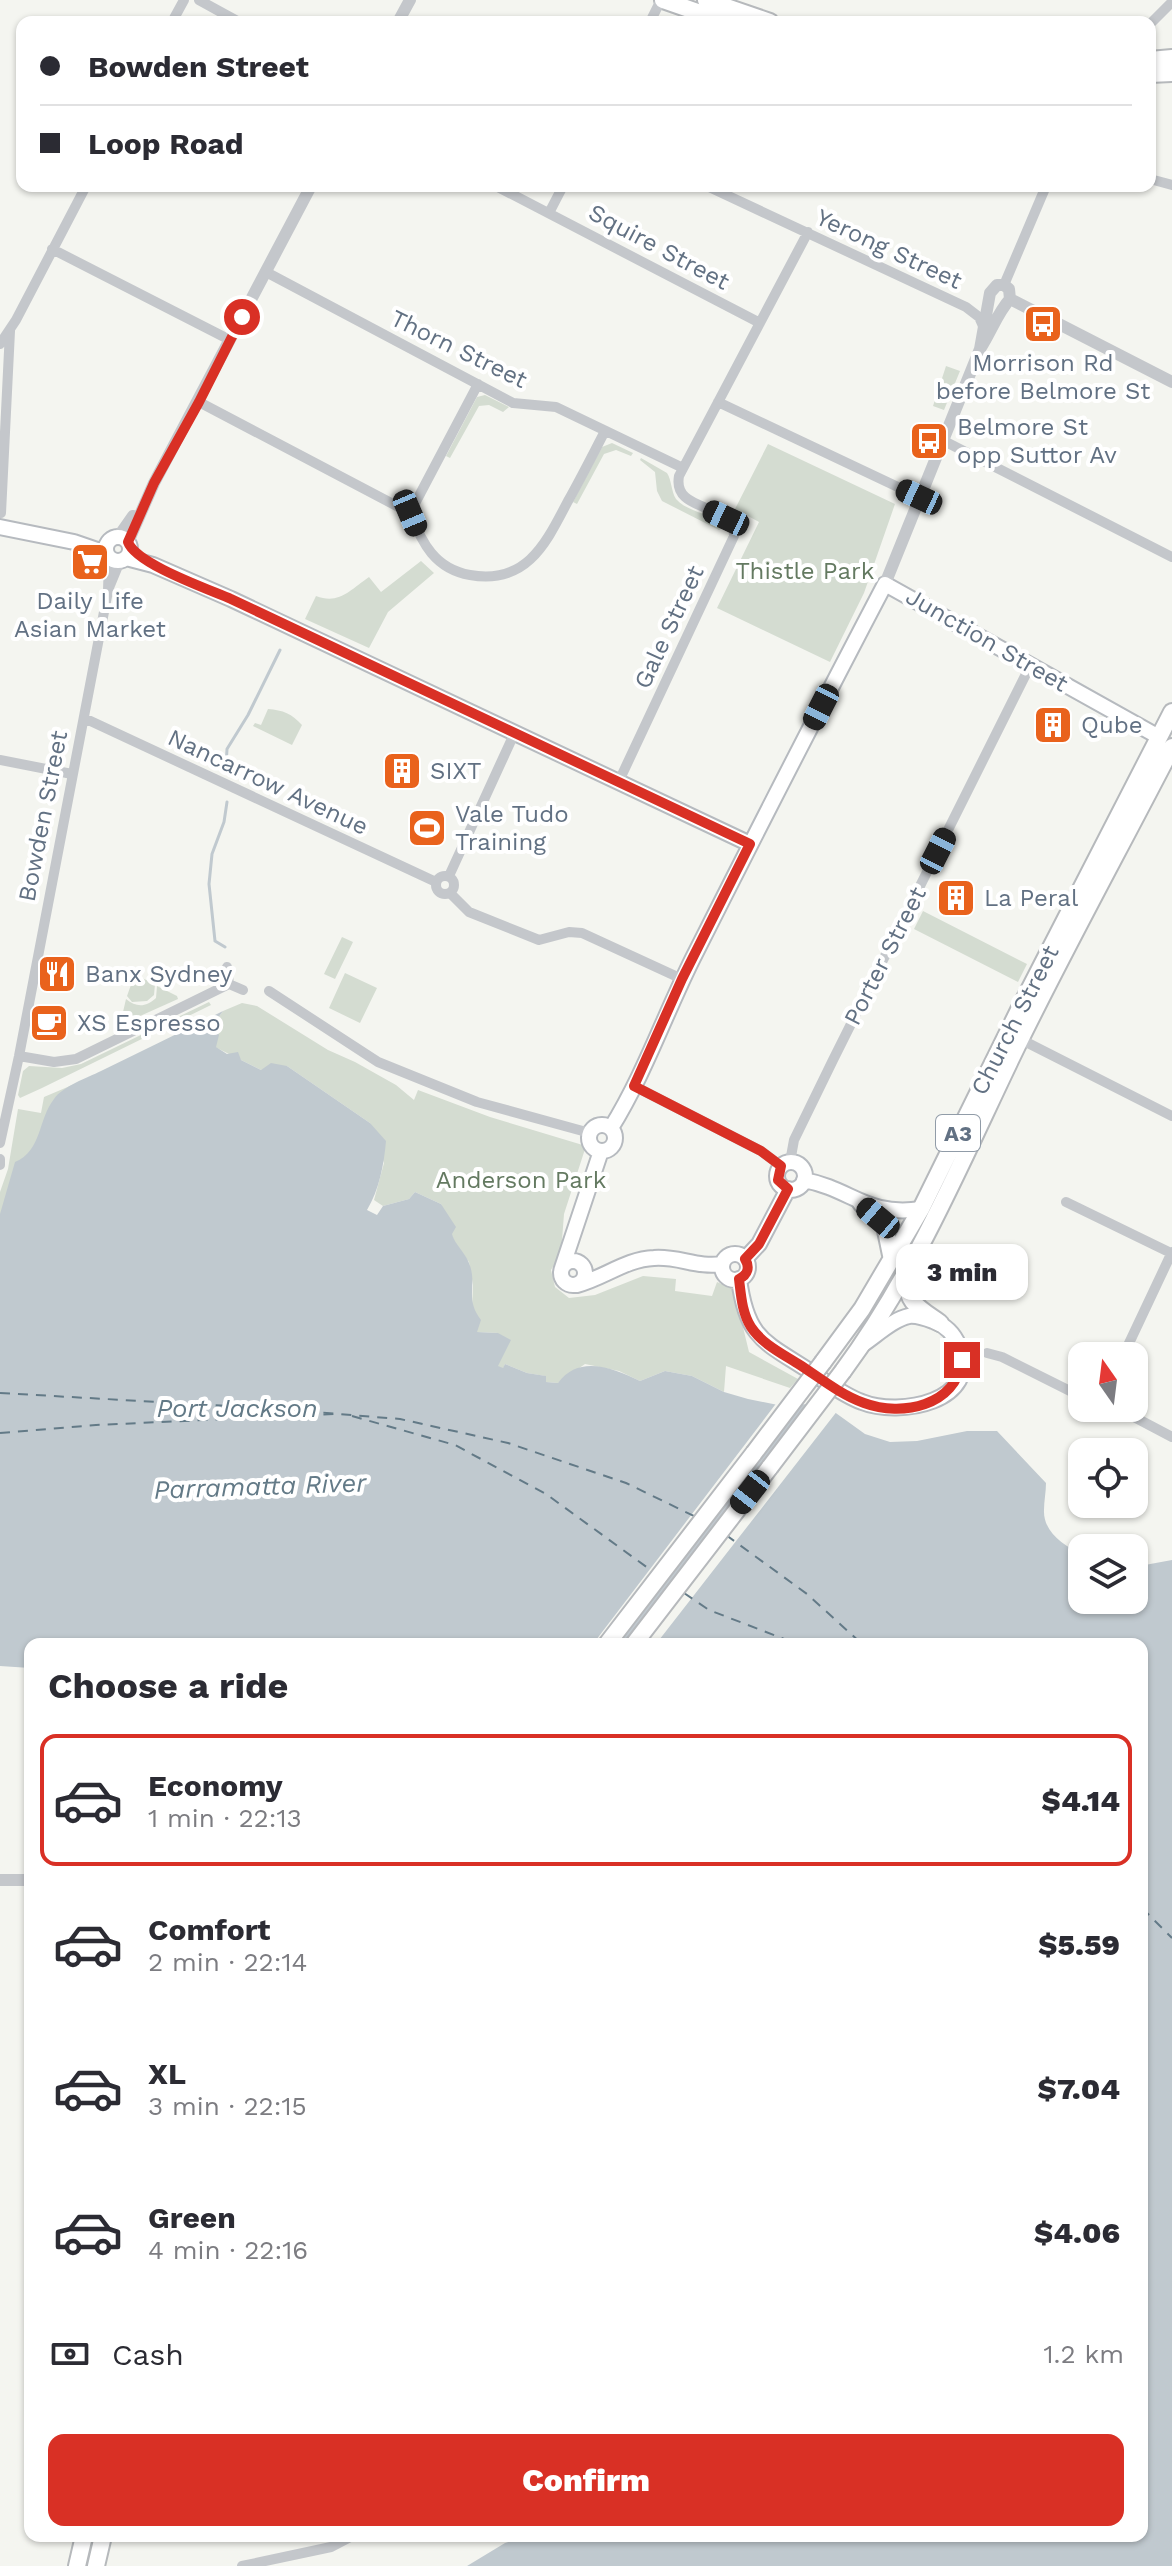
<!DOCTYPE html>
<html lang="en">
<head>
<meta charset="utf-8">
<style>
	:root { --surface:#fff; --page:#f2f2f3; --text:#2b2b33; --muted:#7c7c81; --line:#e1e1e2; --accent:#d93025 }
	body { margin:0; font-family:"Work Sans",sans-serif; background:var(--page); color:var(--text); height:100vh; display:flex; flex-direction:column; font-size:30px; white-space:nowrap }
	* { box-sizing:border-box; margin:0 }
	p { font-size:26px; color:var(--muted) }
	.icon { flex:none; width:44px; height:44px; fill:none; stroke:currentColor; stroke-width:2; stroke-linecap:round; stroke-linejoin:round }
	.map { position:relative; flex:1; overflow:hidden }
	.details { position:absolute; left:24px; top:1638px; width:1124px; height:904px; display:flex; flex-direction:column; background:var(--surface); border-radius:16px; box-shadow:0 2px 6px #0004 }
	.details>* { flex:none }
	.guide { position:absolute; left:16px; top:16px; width:1140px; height:176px; border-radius:16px; box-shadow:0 2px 6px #0004; display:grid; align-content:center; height:176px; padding:0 24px; background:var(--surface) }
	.needle { width:52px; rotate:346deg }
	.controls { position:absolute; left:1068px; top:1342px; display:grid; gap:16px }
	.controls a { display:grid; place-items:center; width:80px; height:80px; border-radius:16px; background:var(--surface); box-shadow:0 2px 6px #0004; font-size:40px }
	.end { position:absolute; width:36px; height:36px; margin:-18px; border:10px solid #d93025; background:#fff; box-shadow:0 0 0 4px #fff }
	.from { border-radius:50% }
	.bubble { position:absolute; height:56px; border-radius:16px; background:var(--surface); box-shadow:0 2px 6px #0004; font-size:26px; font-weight:800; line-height:56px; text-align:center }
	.car { position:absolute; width:24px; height:48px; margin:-24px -12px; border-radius:10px; box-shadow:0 0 6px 2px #0007; background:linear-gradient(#222 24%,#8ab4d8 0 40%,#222 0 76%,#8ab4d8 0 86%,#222 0) }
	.guide b { display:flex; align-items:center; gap:28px; height:76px; font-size:30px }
	.guide b+b { border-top:2px solid var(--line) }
	.guide i { width:20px; height:20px; background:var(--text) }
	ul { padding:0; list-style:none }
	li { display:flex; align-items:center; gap:24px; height:132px; margin:0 16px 12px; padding:0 8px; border:4px solid transparent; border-radius:16px }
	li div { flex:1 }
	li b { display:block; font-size:30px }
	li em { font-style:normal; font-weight:800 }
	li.selected { border-color:var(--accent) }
	li>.icon { width:72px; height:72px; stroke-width:1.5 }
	h2 { padding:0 24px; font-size:36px; line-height:96px }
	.pay { display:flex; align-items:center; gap:20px; height:88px; padding:0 24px; font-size:30px }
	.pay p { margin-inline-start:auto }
	.action { display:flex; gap:16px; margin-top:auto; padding:16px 24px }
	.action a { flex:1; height:92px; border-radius:16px; background:var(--accent); color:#fff; font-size:32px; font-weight:800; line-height:92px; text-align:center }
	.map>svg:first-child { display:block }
	.green { fill:#d4dcd1 }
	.water { fill:#c0c9cf }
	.pier { fill:#f4f5f0 }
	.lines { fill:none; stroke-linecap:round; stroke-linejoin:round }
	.stream { stroke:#c0c9cf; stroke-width:3 }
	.ferry { stroke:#637a87; stroke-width:2; stroke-dasharray:10 8; stroke-linecap:butt }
	.secondary-casing { stroke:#b6babf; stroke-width:18 }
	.trunk-casing { stroke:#b6b9bc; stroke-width:20 }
	.minor { stroke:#c4c7cb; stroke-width:10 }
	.tertiary { stroke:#c4c7cb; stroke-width:12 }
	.secondary { stroke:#fff; stroke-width:14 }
	.trunk { stroke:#fff; stroke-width:16 }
	.trunk-bridge-casing { stroke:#b6b9bc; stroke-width:20; stroke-linecap:butt }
	.trunk-bridge { stroke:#fff; stroke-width:16 }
	.route { stroke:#d93025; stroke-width:10 }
	.labels { text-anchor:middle; stroke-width:8; stroke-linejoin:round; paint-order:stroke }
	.shield { fill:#fff; stroke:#919ca8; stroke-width:2 }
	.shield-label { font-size:22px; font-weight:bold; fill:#627183 }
	.street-label { font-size:24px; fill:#627183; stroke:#fff }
	.poi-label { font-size:24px; fill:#627183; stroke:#fff; text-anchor:start }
	.park-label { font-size:24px; fill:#647a61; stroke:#fff }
	.water-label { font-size:26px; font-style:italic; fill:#637a87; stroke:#fff }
</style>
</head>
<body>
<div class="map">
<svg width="1172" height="2566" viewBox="0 0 1172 2566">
	<rect width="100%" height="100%" fill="#f4f5f0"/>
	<path class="green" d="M946 366 960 371 944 410 933 406Z
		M485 395 509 407 503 412 489 405 479 406 450 458 446 456 477 397Z
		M612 443 633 453 631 456 616 450 604 454 577 504 573 502 602 447Z
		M768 444 895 504 864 593 830 662 717 608 759 522 735 509Z
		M641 458 667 473C672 481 671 491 676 499 688 513 712 512 723 528L719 530 662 501 657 491 655 472 640 460Z
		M421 561 434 573 388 612 369 648 305 619 316 596C339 605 350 590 369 577L381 592Z
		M268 709C283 710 292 714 302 725L292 745 253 726 255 723 261 725Z
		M923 911 1027 964 1018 982 914 929Z
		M342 937 353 942 335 979 324 974Z
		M345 973 377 988 360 1023 329 1008Z
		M142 978 155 984 154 995 147 1001 132 1002 127 996 132 982Z
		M157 986 177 996 178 999 120 1025 126 999C136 1007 145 1008 156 998Z
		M209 1002 211 1005 42 1088 20 1098 18 1095 23 1071 29 1066 62 1068 81 1064Z
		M242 1003 257 1006 328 1050 355 1062 396 1085 414 1100 418 1090 490 1117 586 1146 564 1214 561 1253 551 1270 555 1287 569 1298 595 1295 643 1276 676 1279 675 1291 712 1296 717 1282 731 1288 735 1294 749 1352 798 1379 790 1388 726 1366 724 1392 692 1376 665 1371 640 1381 619 1371 585 1364 558 1383 546 1382 545 1376 527 1373 505 1364 503 1369 497 1366 498 1333 477 1332 472 1309 473 1285 469 1262 454 1241 441 1204 415 1192 409 1199 383 1206 374 1200 384 1163 370 1123 287 1066 261 1070 215 1047 218 1035 213 1025 223 1011Z
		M84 1080 0 1233V1192L8 1169 18 1109 41 1113 44 1097Z"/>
	<path class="water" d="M223 1011 213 1025 219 1035 216 1047 227 1054 238 1052 241 1060 261 1070 271 1063 287 1066 370 1123 386 1141C384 1165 379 1190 367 1210L377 1215 383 1206 409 1199 415 1192 441 1204 456 1227 452 1234C455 1245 465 1252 469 1263 478 1285 464 1298 481 1320L477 1332 498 1333 511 1340 498 1366 503 1368 505 1364 527 1373 546 1376V1382L558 1383C579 1354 613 1368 640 1381L665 1371 692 1376 724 1392 748 1399 778 1405 815 1404 833 1411 865 1434 890 1442 917 1441 967 1431H997L1046 1483C1046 1492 1044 1501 1044 1510 1043 1532 1064 1546 1082 1554V1600H1134V1567L1172 1560V2566H467L505 2543 527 2536H1142V1644H30V1668L0 1666V1214L15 1162C42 1151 38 1119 54 1099 63 1086 87 1078 101 1071 142 1051 183 1031 223 1011Z"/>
	<path class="pier" d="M802 1400 616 1644H593L778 1401Z
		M810 1400 838 1410 656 1644H623Z"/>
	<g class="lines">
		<path class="stream" d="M226 766 227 749 248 715 280 650
			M225 947 215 941 209 884 212 854 224 822 227 802"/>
		<path class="ferry" d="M0 1393 264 1408 400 1419 508 1443 626 1483 696 1517
			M352 1416 455 1445 546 1494 652 1571
			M0 1433 96 1425 334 1414
			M726 1535 807 1594 862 1644
			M684 1593 709 1610 797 1644
			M1142 1908 1172 1938"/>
		<g class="secondary-casing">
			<path id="secondary" d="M0 527 74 542 106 553
				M106 549a12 12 0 1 1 24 0a12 12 0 1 1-24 0Z
				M126 558 153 565 231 599 750 844
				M589 1138a13 13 0 1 1 26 0a13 13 0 1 1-26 0Z
				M611 1128C644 1075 665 1014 693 958 756 833 820 708 885 584L1159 737
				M777 1176a14 14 0 1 1 28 0a14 14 0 1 1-28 0Z
				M804 1180C852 1189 866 1217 921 1209
				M722 1267a13 13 0 1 1 26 0a13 13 0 1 1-26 0Z
				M745 1259 759 1244 788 1189
				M561 1273a12 12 0 1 1 24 0a12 12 0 1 1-24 0Z
				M562 1268 601 1151
				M739 1279C747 1341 766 1342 814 1374 829 1384 845 1396 862 1402 899 1417 982 1402 959 1346 954 1334 945 1325 933 1321 925 1318 917 1315 909 1316 893 1319 876 1336 862 1345
				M577 1285C604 1278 626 1259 654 1258 678 1256 698 1268 722 1264"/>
		</g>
		<g class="trunk-casing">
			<path id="trunk" d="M663 0 726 22
				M706 0 770 22
				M1150 60 1172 58
				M1150 74 1172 73
				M861 1203 885 1226 892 1260
				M909 1277C903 1302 922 1310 940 1323
				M823 1362 862 1309 921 1209 1022 1004 1172 712
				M843 1371C917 1271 964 1155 1018 1044 1067 944 1121 846 1172 747
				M607 1644 754 1453
				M634 1644 770 1467
				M77 2566 84 2536
				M96 2566 103 2536"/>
		</g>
		<path class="minor" d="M199 0 239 22
			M172 22 184 0
			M650 22 661 0
			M1150 24 1172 2
			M1150 179 1172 185
			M496 186 760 323
			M707 186 966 307 979 317 983 326
			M549 213 563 186
			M52 249 230 340
			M266 272 513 403 556 407 683 468
			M1004 285 1046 186
			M0 344 16 320 86 186
			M199 402 410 513C422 543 435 569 470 575 527 585 546 543 568 501 581 478 593 454 605 431
			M718 402 919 497
			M942 440 1172 557
			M1 513 10 331
			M410 513 478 384
			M108 590 120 561
			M84 718 436 882
			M0 760 72 774
			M619 781 734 536C734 501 672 514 679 476L808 232
			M436 885a9 9 0 1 1 18 0a9 9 0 1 1-18 0Z
			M449 876 515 732
			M450 893 469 912 539 940 569 932 582 933 682 979
			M229 984 243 990
			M269 991 378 1062 477 1102 590 1133
			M1020 1039 1172 1116
			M19 1056 54 1062 76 1059 229 984 227 967
			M634 1086 761 1151 781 1166
			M0 1143 19 1056 108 591 109 557
			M0 1159V1165
			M790 1162 794 1140 833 1060 1030 666
			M1066 1202 1171 1253
			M987 1353 1002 1357 1082 1397
			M1123 1356 1172 1252
			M1093 1408 1104 1415 1112 1408
			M1117 1408 1172 1437
			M242 2566 331 2547 352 2536"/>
		<path class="tertiary" d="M398 22 410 0
			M1010 299 1172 382
			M119 536 133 516
			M128 542 154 483 311 186
			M885 584 980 349C991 332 998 312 1010 299L1009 289 1004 285H997L990 293 980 349
			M0 1880H30"/>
		<use href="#secondary" class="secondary"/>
		<use href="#trunk" class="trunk"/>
		<g class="trunk-bridge-casing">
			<path id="trunk-bridge" d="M754 1453 823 1362
				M770 1467 843 1371"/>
		</g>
		<use href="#trunk-bridge" class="trunk-bridge"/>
	</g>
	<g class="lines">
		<path class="route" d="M242 317 199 402 154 483 128 542C136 564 208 589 231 599L750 844 682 979 634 1086 761 1151 781 1166 778 1180 788 1189 759 1244 745 1259C750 1267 748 1275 739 1279 741 1295 742 1313 751 1327 762 1344 783 1354 800 1365 820 1378 841 1395 864 1403 902 1417 956 1406 962 1360"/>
	</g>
	<defs>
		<g id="bus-square" transform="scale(2)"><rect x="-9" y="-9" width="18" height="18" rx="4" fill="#e9621c" stroke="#fff"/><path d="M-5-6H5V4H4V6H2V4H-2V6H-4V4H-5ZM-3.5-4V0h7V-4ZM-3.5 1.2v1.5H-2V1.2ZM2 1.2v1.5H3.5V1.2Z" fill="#fff"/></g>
		<g id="supermarket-square" transform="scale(2)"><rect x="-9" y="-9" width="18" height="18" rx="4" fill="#e9621c" stroke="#fff"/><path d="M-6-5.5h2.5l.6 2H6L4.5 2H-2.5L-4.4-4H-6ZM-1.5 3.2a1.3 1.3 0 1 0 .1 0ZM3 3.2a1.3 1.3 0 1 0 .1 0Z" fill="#fff"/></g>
		<g id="building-square" transform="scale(2)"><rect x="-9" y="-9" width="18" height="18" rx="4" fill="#e9621c" stroke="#fff"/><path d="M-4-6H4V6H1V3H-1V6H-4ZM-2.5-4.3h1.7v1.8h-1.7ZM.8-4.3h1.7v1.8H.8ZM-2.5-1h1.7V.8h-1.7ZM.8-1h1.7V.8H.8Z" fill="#fff"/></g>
		<g id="stadium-square" transform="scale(2)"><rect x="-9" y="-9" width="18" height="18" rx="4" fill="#e9621c" stroke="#fff"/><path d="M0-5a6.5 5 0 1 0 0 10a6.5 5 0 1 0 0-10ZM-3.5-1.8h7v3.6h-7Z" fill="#fff"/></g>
		<g id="restaurant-square" transform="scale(2)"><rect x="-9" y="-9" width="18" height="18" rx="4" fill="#e9621c" stroke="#fff"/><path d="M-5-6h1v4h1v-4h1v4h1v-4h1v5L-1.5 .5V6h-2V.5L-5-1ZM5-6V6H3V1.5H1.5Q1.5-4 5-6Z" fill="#fff"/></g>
		<g id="cafe-square" transform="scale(2)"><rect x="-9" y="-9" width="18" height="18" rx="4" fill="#e9621c" stroke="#fff"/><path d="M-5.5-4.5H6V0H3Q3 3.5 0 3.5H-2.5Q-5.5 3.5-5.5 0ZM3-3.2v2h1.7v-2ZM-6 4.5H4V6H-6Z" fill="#fff"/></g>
	</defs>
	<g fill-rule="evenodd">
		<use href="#bus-square" x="1043" y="324"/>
		<use href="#bus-square" x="929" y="441"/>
		<use href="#supermarket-square" x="90" y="562"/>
		<use href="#building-square" x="1053" y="725"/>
		<use href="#building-square" x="402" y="771"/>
		<use href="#stadium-square" x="427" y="828"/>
		<use href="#building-square" x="956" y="898"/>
		<use href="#restaurant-square" x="57" y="974"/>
		<use href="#cafe-square" x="49" y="1023"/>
	</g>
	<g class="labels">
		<rect class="shield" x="936" y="1115" width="44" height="36" rx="6"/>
		<g class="shield-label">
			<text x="958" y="1141">A3</text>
		</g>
		<g class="street-label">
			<text transform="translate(659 247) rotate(28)" y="8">Squire Street</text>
			<text transform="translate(889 249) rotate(25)" y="8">Yerong Street</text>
			<text transform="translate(459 349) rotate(26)" y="8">Thorn Street</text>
			<text transform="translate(669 627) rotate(-65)" y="8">Gale Street</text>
			<text transform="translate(987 640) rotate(30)" y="8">Junction Street</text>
			<text transform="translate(268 782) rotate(25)" y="8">Nancarrow Avenue</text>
			<text transform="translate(43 816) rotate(-79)" y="8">Bowden Street</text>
			<text transform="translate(885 956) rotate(-63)" y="8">Porter Street</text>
			<text transform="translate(1015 1020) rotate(-63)" y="8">Church Street</text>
		</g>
		<g class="poi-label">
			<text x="1043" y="371" text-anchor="middle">Morrison Rd<tspan x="1043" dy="28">before Belmore St</tspan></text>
			<text x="957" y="435">Belmore St<tspan x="957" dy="28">opp Suttor Av</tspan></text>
			<text x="90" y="609" text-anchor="middle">Daily Life<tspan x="90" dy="28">Asian Market</tspan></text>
			<text x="1081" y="733">Qube</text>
			<text x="430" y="779">SIXT</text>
			<text x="455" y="822">Vale Tudo<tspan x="455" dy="28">Training</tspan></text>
			<text x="984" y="906">La Peral</text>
			<text x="85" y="982">Banx Sydney</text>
			<text x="77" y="1031">XS Espresso</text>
		</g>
		<g class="park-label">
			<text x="805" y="579">Thistle Park</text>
			<text x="521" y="1188">Anderson Park</text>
		</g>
		<g class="water-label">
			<text x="237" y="1417">Port Jackson</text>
			<text transform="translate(260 1486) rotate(-2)" y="9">Parramatta River</text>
		</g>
	</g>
</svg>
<div class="controls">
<a><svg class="needle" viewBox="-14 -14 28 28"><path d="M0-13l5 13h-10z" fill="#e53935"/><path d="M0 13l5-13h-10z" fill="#7c7c81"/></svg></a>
<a><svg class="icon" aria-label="locate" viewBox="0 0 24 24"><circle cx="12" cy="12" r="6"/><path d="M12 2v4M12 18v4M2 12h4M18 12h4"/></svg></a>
<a><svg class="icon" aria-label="layers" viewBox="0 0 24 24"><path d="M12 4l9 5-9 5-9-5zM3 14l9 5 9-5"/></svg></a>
</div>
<i class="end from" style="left:242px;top:317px"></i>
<i class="end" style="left:962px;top:1360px"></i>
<div class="bubble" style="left:896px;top:1244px;width:132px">3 min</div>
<i class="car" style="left:919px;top:497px;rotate:295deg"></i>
<i class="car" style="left:410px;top:513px;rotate:157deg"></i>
<i class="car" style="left:726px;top:518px;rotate:295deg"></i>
<i class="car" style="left:821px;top:707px;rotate:207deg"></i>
<i class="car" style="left:938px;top:851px;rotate:27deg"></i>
<i class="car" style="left:878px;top:1218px;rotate:310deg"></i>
<i class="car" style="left:750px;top:1492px;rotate:218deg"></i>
<div class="guide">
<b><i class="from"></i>Bowden Street</b>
<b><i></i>Loop Road</b>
</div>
<section class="details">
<h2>Choose a ride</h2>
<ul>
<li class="selected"><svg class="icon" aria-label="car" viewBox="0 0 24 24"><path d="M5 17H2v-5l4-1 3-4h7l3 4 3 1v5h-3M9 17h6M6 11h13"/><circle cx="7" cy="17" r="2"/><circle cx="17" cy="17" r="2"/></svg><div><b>Economy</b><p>1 min · 22:13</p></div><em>$4.14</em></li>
<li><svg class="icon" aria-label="car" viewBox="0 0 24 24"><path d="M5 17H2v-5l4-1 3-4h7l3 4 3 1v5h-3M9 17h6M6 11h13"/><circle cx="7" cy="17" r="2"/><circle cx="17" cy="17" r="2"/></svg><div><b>Comfort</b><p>2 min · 22:14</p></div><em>$5.59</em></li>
<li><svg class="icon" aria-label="car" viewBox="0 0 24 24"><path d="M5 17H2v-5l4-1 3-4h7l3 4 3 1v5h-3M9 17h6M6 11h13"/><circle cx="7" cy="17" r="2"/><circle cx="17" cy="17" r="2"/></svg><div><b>XL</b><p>3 min · 22:15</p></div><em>$7.04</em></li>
<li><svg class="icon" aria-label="car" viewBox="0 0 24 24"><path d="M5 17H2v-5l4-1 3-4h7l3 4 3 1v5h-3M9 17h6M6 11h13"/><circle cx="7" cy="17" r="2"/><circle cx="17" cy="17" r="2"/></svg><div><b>Green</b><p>4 min · 22:16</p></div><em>$4.06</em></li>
</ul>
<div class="pay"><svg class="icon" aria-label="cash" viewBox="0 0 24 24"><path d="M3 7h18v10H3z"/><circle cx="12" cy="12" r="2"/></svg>Cash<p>1.2 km</p></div>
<div class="action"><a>Confirm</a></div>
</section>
</div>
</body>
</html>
